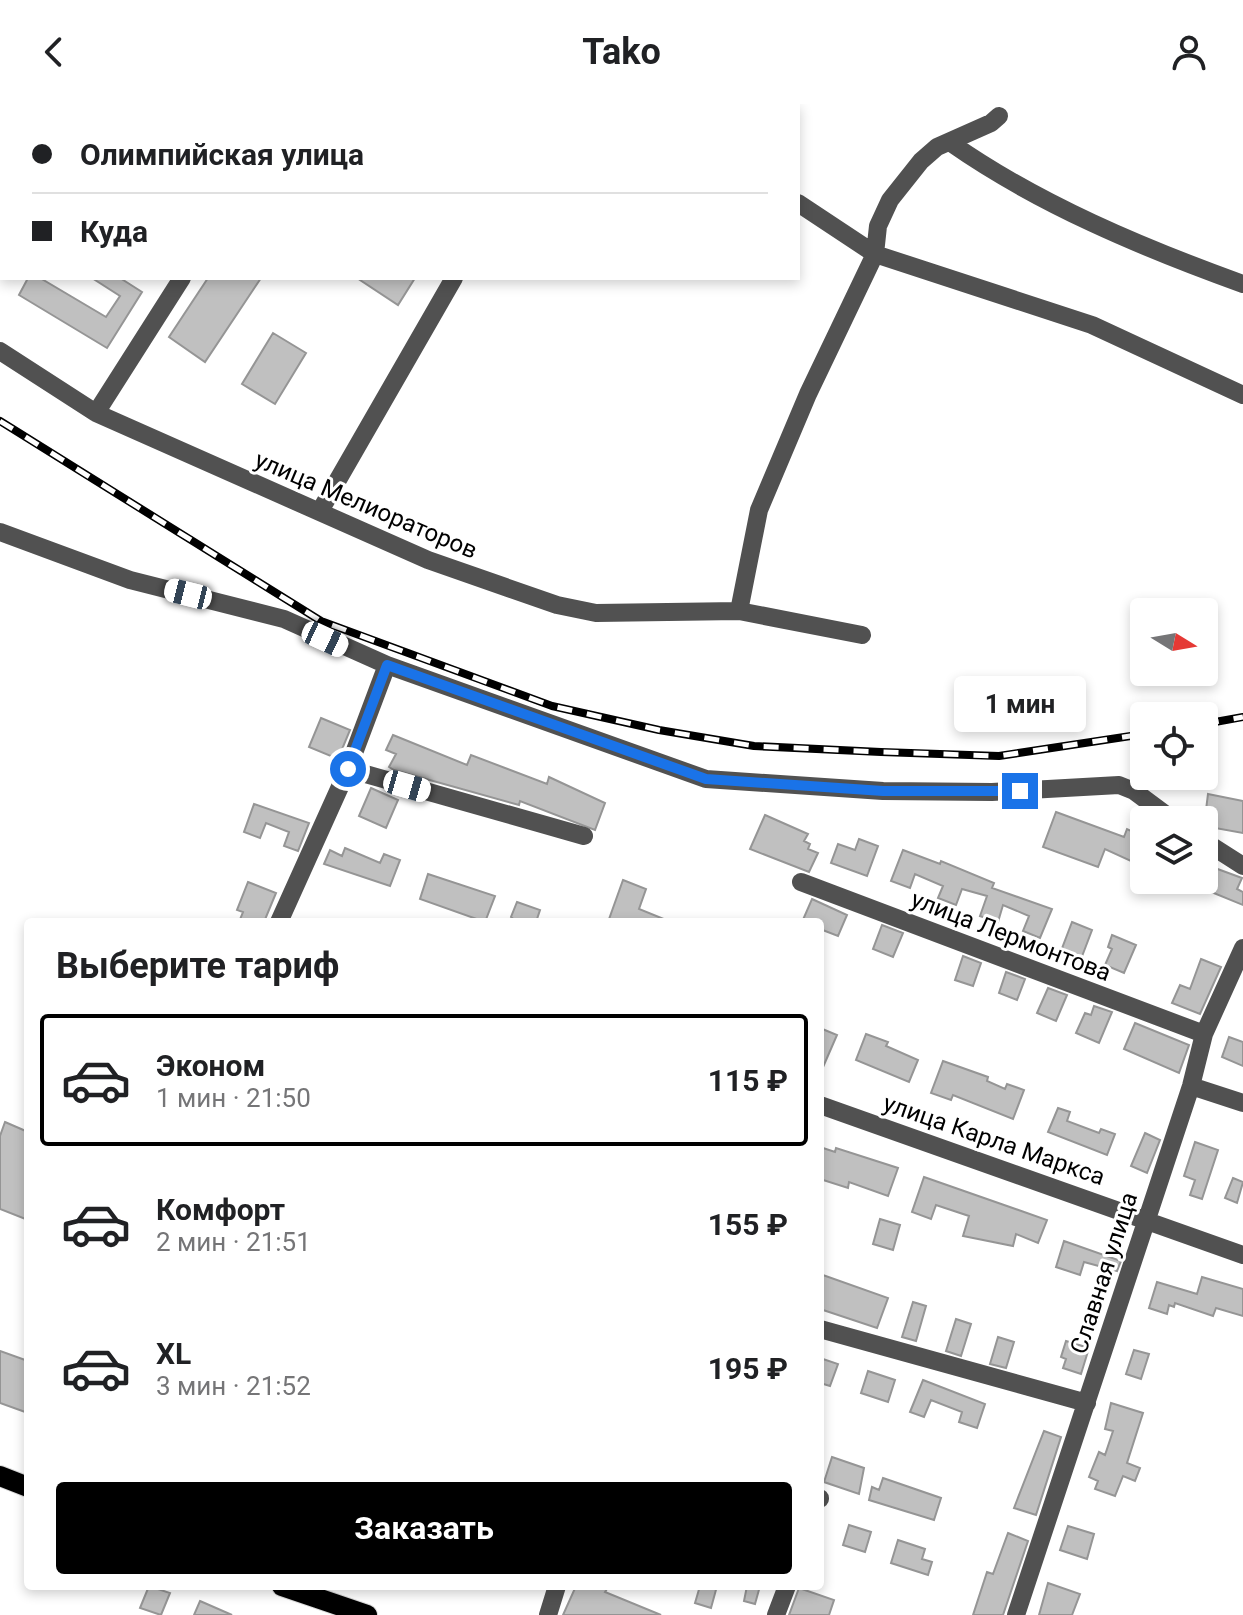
<!DOCTYPE html>
<html lang="ru">
<head>
<meta charset="utf-8">
<style>
	:root { --surface:#fff; --page:#f2f2f2; --text:#202124; --muted:#757577; --line:#e0e0e0; --accent:#000 }
	body { margin:0; font-family:Roboto,sans-serif; background:var(--page); color:var(--text); height:100vh; display:flex; flex-direction:column; font-size:30px; white-space:nowrap }
	* { box-sizing:border-box; margin:0 }
	p { font-size:26px; color:var(--muted) }
	.icon { flex:none; width:44px; height:44px; fill:none; stroke:currentColor; stroke-width:2; stroke-linecap:round; stroke-linejoin:round }
	.map { position:relative; flex:1; overflow:hidden }
	.sheet { position:absolute; left:24px; top:814px; width:800px; height:672px; display:flex; flex-direction:column; background:var(--surface); border-radius:8px; box-shadow:0 4px 12px #0003 }
	.sheet>* { flex:none }
	.guide { position:absolute; left:0px; top:0px; width:800px; height:176px; box-shadow:0 4px 12px #0003; display:grid; align-content:center; height:176px; padding:0 32px; background:var(--surface) }
	.needle { width:52px; rotate:101deg }
	.buttons { position:absolute; left:1130px; top:494px; display:grid; gap:16px }
	.buttons a { display:grid; place-items:center; width:88px; height:88px; border-radius:8px; background:var(--surface); box-shadow:0 4px 12px #0003; font-size:40px }
	.end { position:absolute; width:36px; height:36px; margin:-18px; border:10px solid #1a73e8; background:#fff; box-shadow:0 0 0 4px #fff }
	.from { border-radius:50% }
	.bubble { position:absolute; height:56px; border-radius:8px; background:var(--surface); box-shadow:0 4px 12px #0003; font-size:26px; font-weight:700; line-height:56px; text-align:center }
	.car { position:absolute; width:24px; height:48px; margin:-24px -12px; border-radius:10px; box-shadow:0 0 6px 2px #0007; background:linear-gradient(#fff 24%,#345 0 40%,#fff 0 76%,#345 0 86%,#fff 0) }
	.guide b { display:flex; align-items:center; gap:28px; height:76px; font-size:30px }
	.guide b+b { border-top:2px solid var(--line) }
	.guide i { width:20px; height:20px; background:var(--text) }
	ul { padding:0; list-style:none }
	li { display:flex; align-items:center; gap:24px; height:132px; margin:0 16px 12px; padding:0 16px; border:4px solid transparent; border-radius:8px }
	li div { flex:1 }
	li b { display:block; font-size:30px }
	li em { font-style:normal; font-weight:700 }
	li.current { border-color:var(--accent) }
	li>.icon { width:72px; height:72px; stroke-width:1.5 }
	h2 { padding:0 32px; font-size:36px; line-height:96px }
	.primary-button { display:flex; gap:16px; margin-top:auto; padding:16px 32px }
	.primary-button a { flex:1; height:92px; border-radius:8px; background:var(--accent); color:#fff; font-size:32px; font-weight:700; line-height:92px; text-align:center }
	header { display:flex; justify-content:space-between; align-items:center; height:104px; padding:0 32px; background:var(--surface); font-size:36px; font-weight:700 }
	.map>svg:first-child { display:block }
	.building { fill:#c0c0c0; stroke:#959595; stroke-width:2 }
	.lines { fill:none; stroke-linecap:round; stroke-linejoin:round }
	.major-casing { stroke:#dbdbdb; stroke-width:22 }
	.minor { stroke:#515151; stroke-width:18 }
	.major { stroke:#000; stroke-width:20 }
	.rail-casing { stroke:#000; stroke-width:8 }
	.rail { stroke:#fff; stroke-width:5; stroke-dasharray:15; stroke-linecap:butt }
	.route { stroke:#1a73e8; stroke-width:10 }
	.labels { text-anchor:middle; stroke-width:6; stroke-linejoin:round; paint-order:stroke }
	.street-label { font-size:24px; fill:#000; stroke:#fff }
</style>
</head>
<body>
<header><svg class="icon" aria-label="back" viewBox="0 0 24 24"><path d="M15 5l-7 7 7 7"/></svg>Tako<svg class="icon" aria-label="person" viewBox="0 0 24 24"><circle cx="12" cy="8" r="4"/><path d="M4 21q1-7 8-7t8 7"/></svg></header>
<div class="map">
<svg width="1243" height="1511" viewBox="0 0 1243 1511">
	<rect width="100%" height="100%" fill="#fff"/>
	<path class="building" d="M28 174H40L106 213 120 192 92 174H120L142 188 107 244 19 191Z
		M208 174H261L205 258 169 233Z
		M357 174H415L398 201Z
		M273 229 306 249 275 300 242 280Z
		M321 614 350 626 338 655 309 643Z
		M393 631 467 661 471 651 547 680 549 673 605 699 595 726 520 697 519 701 394 666 389 663 396 650 386 646Z
		M371 684 398 696 386 724 359 712Z
		M1208 690 1243 697V729L1204 722Z
		M254 700 309 719 298 747 284 742 289 728 266 719 260 734 244 728Z
		M1056 708 1124 733 1127 725 1144 733V763L1105 745 1098 763 1043 743Z
		M765 711 808 730 804 737 810 740 808 745 818 749 809 768 750 745Z
		M859 735 878 742 867 772 831 759 838 740 855 746Z
		M345 744 380 759 384 750 400 756 390 782 324 760 330 746 342 752Z
		M903 746 940 760 941 757 994 779 992 784 1052 805 1040 834 1023 827 1029 812 1003 801 998 818 980 812 987 792 962 785 956 801 938 794 943 782 915 770 910 784 891 777Z
		M1204 760 1242 774 1237 785 1243 788V801L1204 785Z
		M428 770 495 792 485 818 420 795Z
		M623 776 646 785 639 805 671 818H608Z
		M248 778 276 789 264 818H239L243 808 237 806Z
		M812 795 847 811 838 832 820 825V818H802Z
		M517 798 540 806 536 818H517L511 813Z
		M1072 818 1092 826 1081 855 1061 847Z
		M882 821 903 829 893 853 873 845Z
		M1112 831 1136 841 1124 869 1105 861 1112 845 1108 843Z
		M963 852 981 859 973 882 955 876Z
		M1201 855 1221 863 1200 910 1172 899 1180 881 1190 885Z
		M1006 868 1025 875 1017 896 999 889Z
		M1048 884 1067 891 1056 917 1037 909Z
		M1094 902 1112 908 1099 939 1076 929 1085 909 1091 911Z
		M1135 919 1189 941 1179 969 1124 945Z
		M820 924 837 931 820 970Z
		M866 930 888 938 886 942 918 956 909 978 856 956Z
		M1229 933 1243 938V962L1222 953Z
		M943 957 988 973 987 977 1005 985 1007 980 1024 986 1013 1015 953 991 951 996 931 989Z
		M1058 1004 1070 1008 1067 1017 1099 1029 1101 1025 1115 1030 1107 1051 1048 1028Z
		M5 1018 28 1028V1116L0 1105V1032Z
		M1145 1029 1160 1036 1147 1069 1131 1062Z
		M1195 1038 1218 1046 1202 1095 1190 1091 1195 1076 1184 1072Z
		M820 1043 835 1048 836 1044 898 1064 888 1092 849 1078 848 1084 820 1075Z
		M924 1073 1047 1116 1038 1139 1016 1130 1013 1142 963 1132 969 1112 936 1101 931 1115 912 1108Z
		M1233 1074 1243 1078 1237 1099 1225 1094Z
		M880 1115 900 1121 893 1146 873 1140Z
		M1064 1137 1121 1157 1117 1167 1084 1158 1080 1171 1056 1163Z
		M820 1170 888 1194 877 1224 820 1205Z
		M1202 1173 1243 1185V1212L1216 1204 1213 1212 1175 1199 1174 1203 1169 1201 1167 1210 1149 1204 1157 1178 1197 1190Z
		M913 1198 926 1202 916 1237 902 1233Z
		M956 1215 971 1220 961 1252 946 1247Z
		M998 1233 1014 1238 1006 1264 990 1260Z
		M1066 1237 1089 1244 1081 1270 1063 1264 1066 1255 1061 1253Z
		M1134 1246 1149 1250 1141 1275 1126 1270Z
		M0 1247 28 1257V1309L0 1299Z
		M820 1254 838 1260 830 1282 820 1279Z
		M868 1267 895 1276 888 1298 861 1289Z
		M923 1276 985 1300 977 1324 959 1318 962 1308 931 1296 924 1313 910 1308Z
		M1111 1299 1143 1309 1127 1359 1140 1364 1135 1377 1123 1372 1115 1392 1095 1385 1098 1377 1089 1373 1099 1348 1105 1351 1113 1327 1105 1325Z
		M1044 1327 1061 1333 1036 1411 1014 1404Z
		M832 1353 864 1364 859 1390 824 1378Z
		M883 1374 941 1394 934 1416 869 1396 872 1383 879 1386Z
		M849 1421 871 1428 865 1448 843 1441Z
		M1068 1422 1094 1430 1087 1455 1060 1446Z
		M1008 1429 1028 1437 1003 1511H973L987 1468 993 1470Z
		M898 1436 925 1445 922 1455 932 1458 928 1471 891 1459Z
		M1048 1479 1080 1490 1072 1511H1039Z
		M149 1482 170 1489 161 1511 140 1504Z
		M576 1482H600L607 1485 605 1488 661 1511H563Z
		M700 1482H717L711 1504 695 1499Z
		M747 1482H760L755 1500 744 1497Z
		M799 1484 834 1496 829 1511H789Z
		M200 1497 232 1511H194Z"/>
	<g class="lines">
		<g class="major-casing">
			<path id="major" d="M0 1372 28 1383
				M282 1482 367 1511"/>
		</g>
		<path class="minor" d="M635 0 638 2
			M291 2 292 0
			M550 2 552 0
			M951 39C1038 100 1143 144 1243 180
			M798 99 875 150 1092 221 1243 291
			M0 247 96 309 428 456 557 501 596 509 739 507 862 531
			M96 309 182 174
			M320 407 454 174
			M0 428 130 476 284 515 387 561 706 675 883 687 992 688 1119 681 1134 687 1173 716
			M739 507 759 406 808 290 875 150 878 122 890 96 921 57 937 43 991 19 999 12
			M348 665 584 732
			M1204 737 1243 762
			M801 778 1204 930
			M279 818 348 665 387 561
			M1191 982 1243 999
			M820 1001 1243 1151
			M820 1225 1087 1299
			M820 1394V1395
			M548 1511 557 1482
			M776 1511 787 1482
			M1016 1511 1191 982 1204 930 1243 844"/>
		<use href="#major" class="major"/>
		<g class="rail-casing">
			<path id="rail" d="M0 317 321 517 552 602 659 626 754 642 881 648 999 652 1144 630
				M1204 620 1243 613"/>
		</g>
		<use href="#rail" class="rail"/>
	</g>
	<g class="lines">
		<path class="route" d="M348 665 387 561 706 675 883 687H1020"/>
	</g>
	<g class="labels">
		<g class="street-label">
			<text transform="translate(366 401) rotate(23)" y="8">улица Мелиораторов</text>
			<text transform="translate(1011 832) rotate(21)" y="8">улица Лермонтова</text>
			<text transform="translate(994 1036) rotate(19)" y="8">улица Карла Маркса</text>
			<text transform="translate(1104 1169) rotate(-72)" y="8">Славная улица</text>
		</g>
	</g>
</svg>
<div class="buttons">
<a><svg class="needle" viewBox="-14 -14 28 28"><path d="M0-13l5 13h-10z" fill="#e53935"/><path d="M0 13l5-13h-10z" fill="#757577"/></svg></a>
<a><svg class="icon" aria-label="locate" viewBox="0 0 24 24"><circle cx="12" cy="12" r="6"/><path d="M12 2v4M12 18v4M2 12h4M18 12h4"/></svg></a>
<a><svg class="icon" aria-label="layers" viewBox="0 0 24 24"><path d="M12 4l9 5-9 5-9-5zM3 14l9 5 9-5"/></svg></a>
</div>
<i class="end from" style="left:348px;top:665px"></i>
<i class="end" style="left:1020px;top:687px"></i>
<div class="bubble" style="left:954px;top:572px;width:132px">1 мин</div>
<i class="car" style="left:188px;top:490px;rotate:284deg"></i>
<i class="car" style="left:325px;top:535px;rotate:115deg"></i>
<i class="car" style="left:407px;top:682px;rotate:106deg"></i>
<div class="guide">
<b><i class="from"></i>Олимпийская улица</b>
<b><i></i>Куда</b>
</div>
<section class="sheet">
<h2>Выберите тариф</h2>
<ul>
<li class="current"><svg class="icon" aria-label="car" viewBox="0 0 24 24"><path d="M5 17H2v-5l4-1 3-4h7l3 4 3 1v5h-3M9 17h6M6 11h13"/><circle cx="7" cy="17" r="2"/><circle cx="17" cy="17" r="2"/></svg><div><b>Эконом</b><p>1 мин · 21:50</p></div><em>115 ₽</em></li>
<li><svg class="icon" aria-label="car" viewBox="0 0 24 24"><path d="M5 17H2v-5l4-1 3-4h7l3 4 3 1v5h-3M9 17h6M6 11h13"/><circle cx="7" cy="17" r="2"/><circle cx="17" cy="17" r="2"/></svg><div><b>Комфорт</b><p>2 мин · 21:51</p></div><em>155 ₽</em></li>
<li><svg class="icon" aria-label="car" viewBox="0 0 24 24"><path d="M5 17H2v-5l4-1 3-4h7l3 4 3 1v5h-3M9 17h6M6 11h13"/><circle cx="7" cy="17" r="2"/><circle cx="17" cy="17" r="2"/></svg><div><b>XL</b><p>3 мин · 21:52</p></div><em>195 ₽</em></li>
</ul>
<div class="primary-button"><a>Заказать</a></div>
</section>
</div>
</body>
</html>
